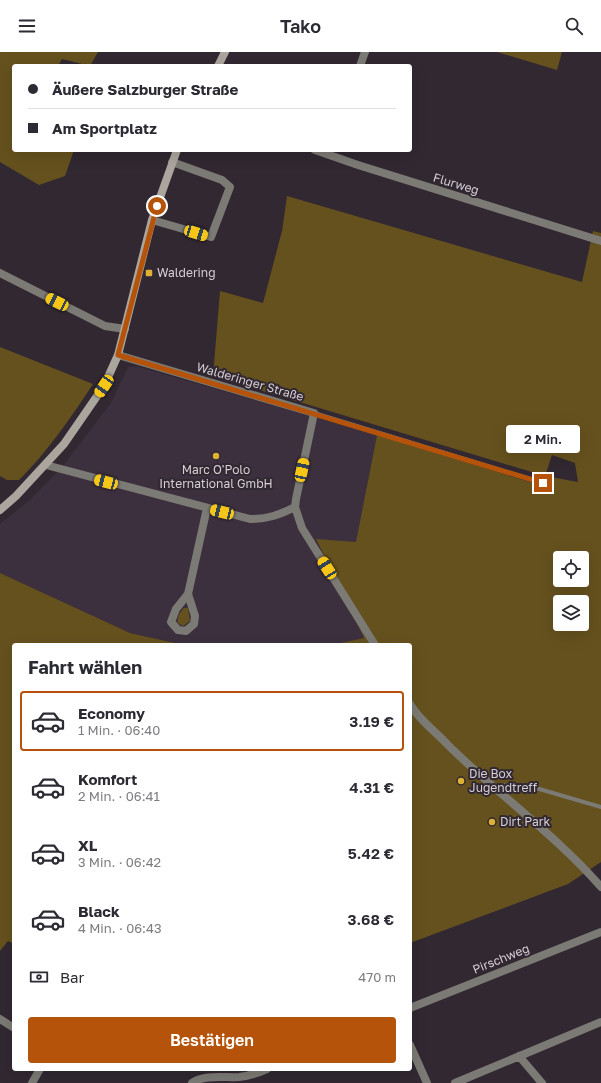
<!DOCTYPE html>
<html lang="de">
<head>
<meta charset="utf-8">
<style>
	:root { --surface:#fff; --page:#f2f2f3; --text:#2b2b33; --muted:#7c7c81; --line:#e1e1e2; --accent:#b45309 }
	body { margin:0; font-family:"Golos Text",sans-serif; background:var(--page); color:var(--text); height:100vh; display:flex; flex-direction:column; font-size:15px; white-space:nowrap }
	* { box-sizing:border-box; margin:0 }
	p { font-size:13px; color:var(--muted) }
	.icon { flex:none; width:22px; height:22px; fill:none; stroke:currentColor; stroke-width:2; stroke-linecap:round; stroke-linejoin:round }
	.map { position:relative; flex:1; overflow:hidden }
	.drawer { position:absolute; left:12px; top:591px; width:400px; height:428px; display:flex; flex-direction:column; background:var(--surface); border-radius:4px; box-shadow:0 4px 16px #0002 }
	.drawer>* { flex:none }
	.hud { position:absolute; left:12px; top:12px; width:400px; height:88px; border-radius:4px; box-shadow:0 4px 16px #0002; display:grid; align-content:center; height:88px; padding:0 16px; background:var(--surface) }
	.fabs { position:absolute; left:553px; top:499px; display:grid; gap:8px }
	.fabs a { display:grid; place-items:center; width:36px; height:36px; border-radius:4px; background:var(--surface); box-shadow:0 4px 16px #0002; font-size:20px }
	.end { position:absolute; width:18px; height:18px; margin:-9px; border:5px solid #b45309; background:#fff; box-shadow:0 0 0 2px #fff }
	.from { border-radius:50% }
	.bubble { position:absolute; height:28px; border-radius:4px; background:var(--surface); box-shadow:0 4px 16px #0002; font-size:13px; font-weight:600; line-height:28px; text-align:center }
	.car { position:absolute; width:12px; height:24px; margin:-12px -6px; border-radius:5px; box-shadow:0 0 3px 1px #0007; background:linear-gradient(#f5c518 24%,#345 0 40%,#f5c518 0 76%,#345 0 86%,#f5c518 0) }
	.hud b { display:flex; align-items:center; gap:14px; height:38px; font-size:15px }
	.hud b+b { border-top:1px solid var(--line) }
	.hud i { width:10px; height:10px; background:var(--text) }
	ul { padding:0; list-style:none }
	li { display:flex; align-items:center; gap:12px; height:60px; margin:0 8px 6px; padding:0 8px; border:2px solid transparent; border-radius:4px }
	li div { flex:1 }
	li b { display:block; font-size:15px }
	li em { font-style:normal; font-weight:600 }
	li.on { border-color:var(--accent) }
	li>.icon { width:36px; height:36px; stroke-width:1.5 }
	h2 { padding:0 16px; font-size:18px; line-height:48px }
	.pay { display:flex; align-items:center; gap:10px; height:44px; padding:0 16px; font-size:15px }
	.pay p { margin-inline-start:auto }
	.primary-button { display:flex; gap:8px; margin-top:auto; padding:8px 16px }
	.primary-button a { flex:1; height:46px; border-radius:4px; background:var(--accent); color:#fff; font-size:16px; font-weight:600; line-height:46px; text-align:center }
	header { display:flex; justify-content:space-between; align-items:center; height:52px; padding:0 16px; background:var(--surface); font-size:18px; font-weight:600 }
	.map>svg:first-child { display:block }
	.built { fill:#3d303e }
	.green { fill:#65511e; fill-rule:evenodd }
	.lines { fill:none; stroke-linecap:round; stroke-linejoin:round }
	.lane { stroke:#7c7a74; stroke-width:4 }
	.street { stroke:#7c7a74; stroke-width:8 }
	.secondary { stroke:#aaa69d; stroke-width:8 }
	.route { stroke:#b45309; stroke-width:5 }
	.poi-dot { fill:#deb133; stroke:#312832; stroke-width:1.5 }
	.labels { text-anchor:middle; stroke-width:4; stroke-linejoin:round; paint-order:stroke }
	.street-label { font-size:12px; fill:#d5cfd5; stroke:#312832 }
	.poi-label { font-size:12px; fill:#d5cfd5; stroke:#312832; text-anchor:start }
</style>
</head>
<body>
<header><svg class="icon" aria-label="menu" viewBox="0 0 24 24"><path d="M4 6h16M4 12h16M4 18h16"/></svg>Tako<svg class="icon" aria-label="search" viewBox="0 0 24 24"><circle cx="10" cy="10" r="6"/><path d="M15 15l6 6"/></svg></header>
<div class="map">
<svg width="601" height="1031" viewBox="0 0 601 1031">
	<rect width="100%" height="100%" fill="#312832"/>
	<path class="built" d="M128 315H139L377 383 356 491 316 488 364 586 331 593H184L130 581 0 521V472L30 448 62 415 111 351Z"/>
	<path class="green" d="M0 0H98L90 14 62 7 58 14H14V98H74L65 124 39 133 0 110Z
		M497 0H562L557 18Z
		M287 144 582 230 593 179 601 181V810L568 832 410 891V593H331L364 586 316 487 356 490 377 383 543 434 545 424 213 324 220 239 263 251 282 179ZM552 403 575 411 578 430 545 424ZM560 506H582V528H560ZM560 550H582V572H560Z
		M0 295 93 332C70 367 48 399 19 428H7L0 424Z
		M0 521 130 581 184 593H14V892L8 889 0 899Z
		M184 556H188L190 569 183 574 178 571C177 564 180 560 184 556Z"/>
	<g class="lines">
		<path class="lane" d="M314 361 543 431
			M494 734 519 733 536 736 601 755"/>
		<path class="street" d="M360 14 365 0
			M315 98 358 113 601 189
			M152 168 211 185 230 135 222 128 172 110
			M0 221 105 274 125 277
			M118 303 314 361 296 447 295 455 302 476 375 593
			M46 413 250 467C268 467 279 463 295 455
			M188 542 195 564 194 572 186 579 178 578 171 570 176 557 188 542 207 456
			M410 652C418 667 435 679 447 692 497 742 555 782 601 835
			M410 956 601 880
			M0 967 14 976
			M410 993 427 1031
			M519 1004 542 1031
			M32 1031 40 1017
			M192 1031C204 1022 225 1026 239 1025 249 1024 258 1021 267 1017
			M455 1031 601 970"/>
		<path class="secondary" d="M218 14 225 0
			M0 458 16 444 64 392 104 334 118 303 152 168 177 98"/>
	</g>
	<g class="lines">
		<path class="route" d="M157 154 118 303 543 431"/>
	</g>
	<g class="poi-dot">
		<rect x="145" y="217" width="8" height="8" rx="2"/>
		<circle cx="216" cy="404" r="4"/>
		<circle cx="461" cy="729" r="4"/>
		<circle cx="492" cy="770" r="4"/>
	</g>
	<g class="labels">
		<g class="street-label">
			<text transform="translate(456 132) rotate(17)" y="4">Flurweg</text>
			<text transform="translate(250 330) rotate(16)" y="4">Walderinger Straße</text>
			<text transform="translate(501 907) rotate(-22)" y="4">Pirschweg</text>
		</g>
		<g class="poi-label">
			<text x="157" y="225">Waldering</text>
			<text x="216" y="422" text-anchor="middle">Marc O'Polo<tspan x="216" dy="14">International GmbH</tspan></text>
			<text x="469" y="726">Die Box<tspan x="469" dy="14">Jugendtreff</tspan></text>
			<text x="500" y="774">Dirt Park</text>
		</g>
	</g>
</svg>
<div class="fabs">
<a><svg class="icon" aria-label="locate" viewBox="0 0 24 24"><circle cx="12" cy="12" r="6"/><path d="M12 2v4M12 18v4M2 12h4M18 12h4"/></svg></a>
<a><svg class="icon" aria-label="layers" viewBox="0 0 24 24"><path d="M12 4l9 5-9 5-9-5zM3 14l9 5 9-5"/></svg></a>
</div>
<i class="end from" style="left:157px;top:154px"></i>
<i class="end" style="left:543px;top:431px"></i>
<div class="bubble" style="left:506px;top:373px;width:74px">2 Min.</div>
<i class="car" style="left:196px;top:181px;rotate:107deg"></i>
<i class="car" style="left:57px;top:250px;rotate:297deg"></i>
<i class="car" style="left:104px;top:334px;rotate:214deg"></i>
<i class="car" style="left:302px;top:418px;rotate:12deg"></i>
<i class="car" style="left:106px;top:430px;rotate:285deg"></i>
<i class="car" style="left:222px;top:460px;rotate:284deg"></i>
<i class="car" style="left:327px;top:516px;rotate:328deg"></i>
<div class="hud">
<b><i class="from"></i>Äußere Salzburger Straße</b>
<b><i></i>Am Sportplatz</b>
</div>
<section class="drawer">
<h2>Fahrt wählen</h2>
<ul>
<li class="on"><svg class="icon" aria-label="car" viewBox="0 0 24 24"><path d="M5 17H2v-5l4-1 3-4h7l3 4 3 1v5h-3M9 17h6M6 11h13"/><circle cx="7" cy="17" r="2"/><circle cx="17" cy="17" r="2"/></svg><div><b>Economy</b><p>1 Min. · 06:40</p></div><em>3.19 €</em></li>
<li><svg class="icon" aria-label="car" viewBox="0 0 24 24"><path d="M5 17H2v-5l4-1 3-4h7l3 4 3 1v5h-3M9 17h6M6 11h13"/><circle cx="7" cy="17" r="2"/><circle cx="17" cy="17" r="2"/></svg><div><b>Komfort</b><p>2 Min. · 06:41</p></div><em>4.31 €</em></li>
<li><svg class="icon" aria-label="car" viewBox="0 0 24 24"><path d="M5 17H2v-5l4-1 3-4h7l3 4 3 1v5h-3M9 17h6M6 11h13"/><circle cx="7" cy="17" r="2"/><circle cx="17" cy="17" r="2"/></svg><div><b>XL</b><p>3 Min. · 06:42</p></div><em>5.42 €</em></li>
<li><svg class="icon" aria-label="car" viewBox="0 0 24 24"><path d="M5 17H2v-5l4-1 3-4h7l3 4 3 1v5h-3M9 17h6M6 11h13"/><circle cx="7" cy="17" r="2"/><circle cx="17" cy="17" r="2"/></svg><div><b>Black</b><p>4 Min. · 06:43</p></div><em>3.68 €</em></li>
</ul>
<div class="pay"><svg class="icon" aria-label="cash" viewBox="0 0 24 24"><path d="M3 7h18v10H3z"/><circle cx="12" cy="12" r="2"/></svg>Bar<p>470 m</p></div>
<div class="primary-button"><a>Bestätigen</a></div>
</section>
</div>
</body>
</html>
